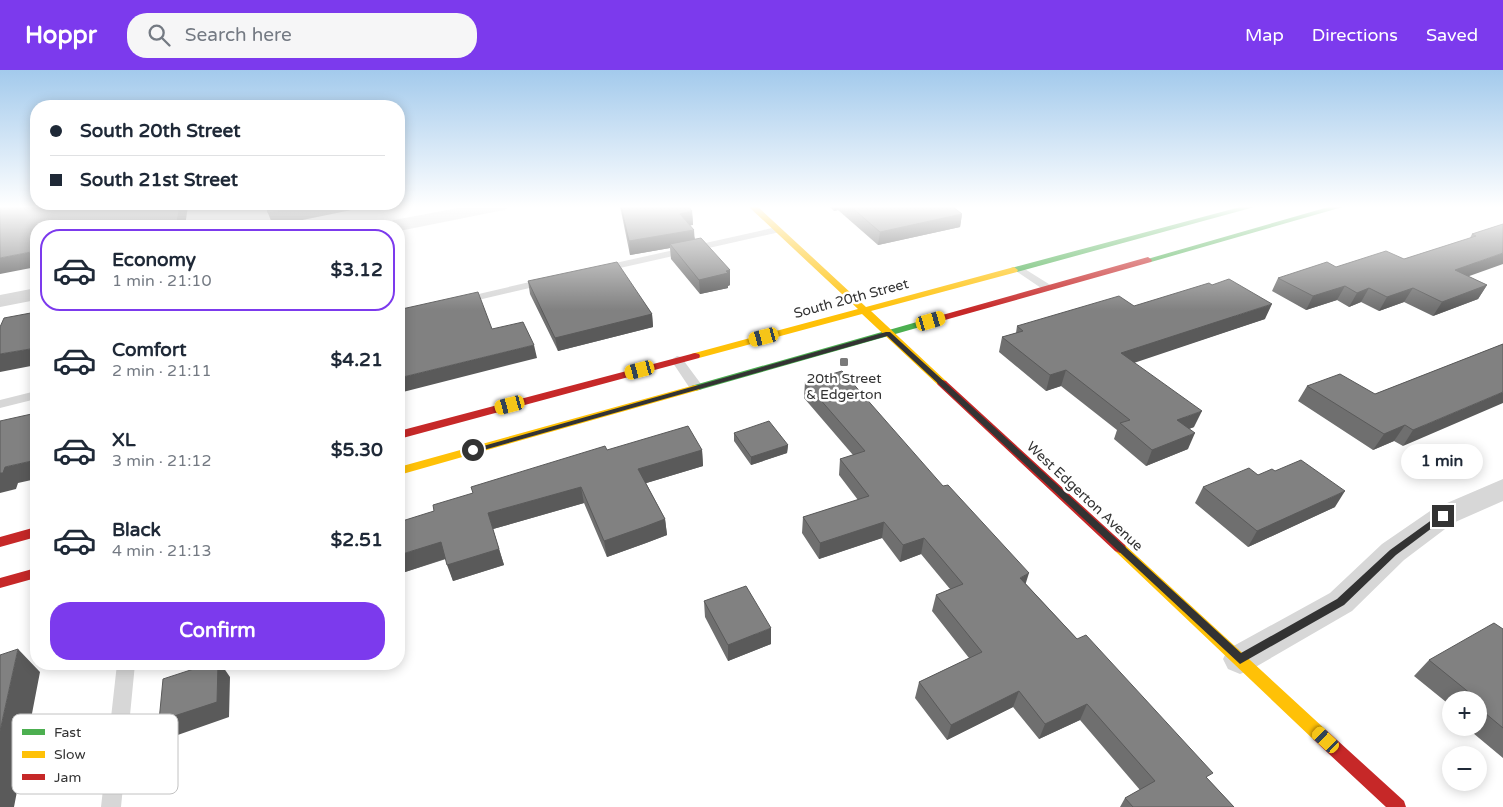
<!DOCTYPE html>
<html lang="en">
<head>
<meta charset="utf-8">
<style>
	:root { --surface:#fff; --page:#f6f6f7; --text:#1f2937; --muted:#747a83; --line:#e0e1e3; --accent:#7c3aed }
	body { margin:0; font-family:"Varela Round",sans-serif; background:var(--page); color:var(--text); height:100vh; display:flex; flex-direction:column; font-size:19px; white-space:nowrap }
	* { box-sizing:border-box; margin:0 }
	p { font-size:16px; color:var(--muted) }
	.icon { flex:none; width:28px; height:28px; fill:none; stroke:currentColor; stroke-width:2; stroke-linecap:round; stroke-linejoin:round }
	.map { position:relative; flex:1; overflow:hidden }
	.panel { position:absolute; left:30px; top:150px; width:375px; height:450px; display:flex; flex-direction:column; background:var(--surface); border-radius:20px; box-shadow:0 2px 12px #0003 }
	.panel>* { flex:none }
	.banner { position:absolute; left:30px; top:30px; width:375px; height:110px; border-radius:20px; box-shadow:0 2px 12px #0003; display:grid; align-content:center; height:110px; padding:0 20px; background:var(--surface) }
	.tools { position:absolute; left:1442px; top:621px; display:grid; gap:10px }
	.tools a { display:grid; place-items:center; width:45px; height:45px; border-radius:50%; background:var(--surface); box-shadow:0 2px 12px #0003; font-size:25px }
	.end { position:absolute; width:22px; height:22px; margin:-11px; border:6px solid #333; background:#fff; box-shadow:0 0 0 2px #fff }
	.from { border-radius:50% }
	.bubble { position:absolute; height:35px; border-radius:18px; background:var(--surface); box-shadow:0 2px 12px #0003; font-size:16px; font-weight:700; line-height:35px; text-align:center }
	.car { position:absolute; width:15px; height:30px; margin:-15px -8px; border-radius:6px; box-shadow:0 0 4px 1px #0007; background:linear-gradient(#f5c518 24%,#345 0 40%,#f5c518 0 76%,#345 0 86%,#f5c518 0) }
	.banner b { display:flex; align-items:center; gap:18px; height:48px; font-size:19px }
	.banner b+b { border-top:1px solid var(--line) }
	.banner i { width:12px; height:12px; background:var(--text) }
	ul { padding:9px 0 0; list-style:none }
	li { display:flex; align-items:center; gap:15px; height:82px; margin:0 10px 8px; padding:0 10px; border:2px solid transparent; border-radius:20px }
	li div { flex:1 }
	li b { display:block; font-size:19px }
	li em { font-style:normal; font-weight:700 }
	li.on { border-color:var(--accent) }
	li>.icon { width:45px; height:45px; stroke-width:1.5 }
	.cta { display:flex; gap:10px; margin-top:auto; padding:10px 20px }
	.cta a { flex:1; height:58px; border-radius:20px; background:var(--accent); color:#fff; font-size:20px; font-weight:700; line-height:58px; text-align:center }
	header { display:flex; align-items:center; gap:30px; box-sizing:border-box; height:70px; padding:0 25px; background:var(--accent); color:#fff }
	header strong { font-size:24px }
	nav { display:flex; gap:28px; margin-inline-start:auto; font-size:18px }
	.search { width:350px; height:45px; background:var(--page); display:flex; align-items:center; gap:12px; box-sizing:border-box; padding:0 18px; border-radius:20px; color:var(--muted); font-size:19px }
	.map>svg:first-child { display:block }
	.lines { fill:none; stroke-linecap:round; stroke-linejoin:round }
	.lane { fill:#d7d7d7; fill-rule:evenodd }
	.street { fill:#d7d7d7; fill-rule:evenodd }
	.fast { fill:#4caf50; fill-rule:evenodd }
	.slow { fill:#ffc107; fill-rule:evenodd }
	.jam { fill:#c62828; fill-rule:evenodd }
	.wall { fill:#6f6f6f }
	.shaded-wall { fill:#5a5a5a }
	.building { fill:#818181; stroke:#5a5a5a }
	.route { fill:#333 }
	.poi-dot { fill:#7a7a7a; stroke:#fff; stroke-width:2 }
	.labels { text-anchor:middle; stroke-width:5; stroke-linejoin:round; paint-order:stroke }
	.street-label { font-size:14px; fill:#333; stroke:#fff }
	.poi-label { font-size:14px; fill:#333; stroke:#fff }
	.key { fill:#fff; stroke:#c2c2c2; stroke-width:1 }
	.key-label { font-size:14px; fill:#333 }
</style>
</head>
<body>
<header>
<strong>Hoppr</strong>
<div class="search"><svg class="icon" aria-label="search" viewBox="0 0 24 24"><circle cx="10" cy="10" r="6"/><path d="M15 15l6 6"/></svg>Search here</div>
<nav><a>Map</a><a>Directions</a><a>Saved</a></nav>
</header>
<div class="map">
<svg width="1503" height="737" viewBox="0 0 1503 737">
	<rect width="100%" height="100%" fill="#fff"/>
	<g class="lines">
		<path class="lane" d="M777 157 780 158V162L602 202 597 199 602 196Z
			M1020 196 1052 216V220H1044L1016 201V197Z
			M547 208 552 211 551 213 461 234 455 231 457 229Z
			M677 286 681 287 701 314 702 317 701 320H691L671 290Z
			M36 321V329L0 338V330Z
			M117 594H135L121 737H101Z"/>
		<path class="street" d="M469 136H508L505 140 499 141 399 161V156H385L387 152 394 150Z
			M36 218V230L0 237V225Z
			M1503 409V431L1453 453 1404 490 1352 541 1252 599 1240 604 1228 599 1223 589 1228 579 1330 523 1382 474 1433 439Z"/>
		<path class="fast" d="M1244 136H1258L1017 202H1011L1010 200 1011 198Z
			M1332 136H1346L1151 192H1145L1144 190Z
			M924 250 929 253 927 255 699 320 695 321 690 318 691 316Z"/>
		<path class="slow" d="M748 136H757L866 237 1014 197 1018 200 1017 202 871 241 946 311 947 313 946 315H938L862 244 699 288H691L690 286 691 284 858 239Z
			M695 315 699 316 700 318 699 320 399 405V397Z
			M1120 473 1125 475 1326 660 1328 665 1326 670 1320 672 1314 670 1115 481 1114 478 1115 475Z"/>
		<path class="jam" d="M1148 187 1152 190 1151 192 927 255 924 256 919 253 921 251Z
			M695 283 699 284 700 286 699 288 399 369V361Z
			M942 310 946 311 1125 475 1126 478 1125 481 1120 483 1115 481 938 315 937 313 938 311Z
			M36 457V467L0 477V467Z
			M36 498V508L0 518V508Z
			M1320 658 1326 660 1404 731 1406 737H1386L1314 670 1312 665 1314 660Z"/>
	</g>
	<path class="wall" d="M620 136H688L692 141 693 155H690L695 169 730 200V215L728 216V218L700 224 671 189 670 178 630 185Z
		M829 136H952L962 144 960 157 878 175 838 140 834 141Z
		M1503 154 1468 206 1487 215 1478 229 1433 246 1404 232 1379 241 1361 232 1349 237 1337 230 1306 240 1272 221 1278 208 1336 197 1404 189 1470 168 1472 164Z
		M528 211 652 244 653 257 558 281 530 224Z
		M1134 236 1265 249 1134 292 1194 357 1189 359 1188 379 1146 396 1114 369 1117 360 1061 316 1046 321 999 282 1002 267 1016 263 1017 256Z
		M1503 274 1403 376 1394 371 1373 380 1298 331 1307 316 1375 324Z
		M805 312 1026 514 1234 737H1120L1125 728 1140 720 1080 650 1039 669 1013 637 947 670 915 628 919 612 969 588 932 541 936 525 950 519 921 484 900 492 882 468 819 489 802 463 803 447 858 430 839 405 840 389 853 385 804 328Z
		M734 363 788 375 787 383 751 395 734 371Z
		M607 380H702L703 396 646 413 665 449 667 465 646 473 607 487 584 433 493 459 504 495 453 511 446 489 399 504 434 441 473 424Z
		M1275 401 1335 437 1248 477 1195 433 1203 417Z
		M704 531 771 574 728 591 705 547Z
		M1503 559V688L1467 658H1479V630H1451V636L1414 606 1429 590Z"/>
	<path class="shaded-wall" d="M180 136H188L185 156H174Z
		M304 136H371L273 156 268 143Z
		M834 136H838V140L834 141Z
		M692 141 693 155 681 157 680 144Z
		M962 144 960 157 878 175 880 162Z
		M694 160 695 174H670V178L630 185 629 171Z
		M36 181V197L0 204V188Z
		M1503 183V194L1447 214 1455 200Z
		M730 200V215L728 216V218L700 224 699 210Z
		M1487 215 1478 229 1433 246 1442 232Z
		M1345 216 1337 230 1306 240 1313 226Z
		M1369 218 1361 232 1349 237 1357 223Z
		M1413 218 1404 232 1379 241 1387 227Z
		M399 227 403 239 399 240Z
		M1272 234 1265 249 1116 299 1121 283Z
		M652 244 653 257 558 281 555 268Z
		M534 275 537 288 399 323V308Z
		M36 278V295L0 302V284Z
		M1066 300 1061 316 1046 321 1050 305Z
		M1503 322V333L1403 376 1413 360Z
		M1202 341 1194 357 1170 366 1177 350Z
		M1405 355 1394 371 1373 380 1384 364Z
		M1195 363 1188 379 1146 396 1152 380Z
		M788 375 787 383 751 395V387Z
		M702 380 703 396 640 415 638 399Z
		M36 390V409L18 413 16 419 0 423V403L5 397Z
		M581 417 584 433 493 459 488 443Z
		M1345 421 1335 437 1248 477 1257 461Z
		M665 449 667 465 646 473 607 487 604 471Z
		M884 452 882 468 819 489 820 473Z
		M924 468 921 484 900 492 903 475Z
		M441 472 447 488 399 504V485Z
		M499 479 504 495 453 511 447 495Z
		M1029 503 1024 519 1020 508Z
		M771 558V574L728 591V575Z
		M18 579 40 602 14 737H0V661Z
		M218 594H221L230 607 229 647 172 667 159 651Z
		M1019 621 1013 637 947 670 951 655Z
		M1087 634 1080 650 1039 669 1045 654Z"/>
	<path class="building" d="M0 136H180L176 156H36V181L0 188Z
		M267 136H304L268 143Z
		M621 136H688L692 141 680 144 694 160 629 171Z
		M850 136H952L962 144 880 162Z
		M1503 154V183L1455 200 1487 215 1442 232 1413 218 1387 227 1369 218 1357 223 1345 216 1313 226 1278 208 1327 192 1336 197 1386 181 1404 189 1476 166 1472 164Z
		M701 168 730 200 726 201 728 203 699 210 670 174Z
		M617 192 652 244 555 268 528 211Z
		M1229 209 1272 234 1121 283 1202 341 1177 350 1195 363 1152 380 1120 353 1130 350 1066 300 1050 305 1002 267 1023 261 1017 256 1119 226 1134 236 1209 213 1212 215Z
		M478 222 492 259 523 252 534 275 399 308V236H401L402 239Z
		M36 242V278L0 284V257L4 248Z
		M1503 274V322L1413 360 1405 355 1384 364 1307 316 1340 304 1375 324Z
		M842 301 943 416 948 415 1029 503 1020 508 1077 569 1086 565 1213 703 1206 707 1234 737H1133L1125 728 1155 711 1087 634 1045 654 1019 621 951 655 919 612 982 582 936 525 963 514 924 468 903 475 884 452 820 473 803 447 869 426 840 389 865 381 805 312Z
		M36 343V390L5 397 3 403H0V351Z
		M769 351 788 375 751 387 734 363Z
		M688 356 702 380 638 399 665 449 644 457 604 471 581 417 488 443 499 479 447 495 441 472 399 485V452L434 441 433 435 473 423 471 417 605 376 607 380Z
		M1301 390 1345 421 1257 461 1203 417 1249 398 1258 405 1272 399 1275 401Z
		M746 516 771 558 728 575 704 531Z
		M1494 553 1503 559V658L1479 638V630H1468L1465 627 1471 624 1429 590Z
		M18 579 0 661V585Z
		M209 594H218L217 632 159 651 163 609Z"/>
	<linearGradient id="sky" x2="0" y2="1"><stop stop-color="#a3caec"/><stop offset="0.57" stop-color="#fff"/><stop offset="1" stop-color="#fff" stop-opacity="0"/></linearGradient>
	<rect width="1503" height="240" fill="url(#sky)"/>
	<path class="route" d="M886 262H890L1241 583 1337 529 1390 480 1440 444H1446L1448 446 1396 485 1344 535 1240 594 887 266 473 383 469 380Z"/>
	<rect class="poi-dot" x="839" y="287" width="10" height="10" rx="2.5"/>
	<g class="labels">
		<g class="street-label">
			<text transform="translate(851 228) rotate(-15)" y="5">South 20th Street</text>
			<text transform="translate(1085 426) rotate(43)" y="5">West Edgerton Avenue</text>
		</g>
		<g class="poi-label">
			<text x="844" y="313">20th Street<tspan x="844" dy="16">&amp; Edgerton</tspan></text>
		</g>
	</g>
	<rect x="12" y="644" width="166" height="80" rx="8" class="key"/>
	<rect x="22" y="659" width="23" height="6" fill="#4caf50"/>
	<rect x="22" y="681" width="23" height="7" fill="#ffc107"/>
	<rect x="22" y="704" width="23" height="6" fill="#c62828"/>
	<g class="key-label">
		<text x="54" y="667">Fast</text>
		<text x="54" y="689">Slow</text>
		<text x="54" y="712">Jam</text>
	</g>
</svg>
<div class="tools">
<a>+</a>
<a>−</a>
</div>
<i class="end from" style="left:473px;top:380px"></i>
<i class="end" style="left:1443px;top:446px"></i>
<div class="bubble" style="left:1401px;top:374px;width:82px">1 min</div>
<i class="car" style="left:931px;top:251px;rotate:74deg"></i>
<i class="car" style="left:764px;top:267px;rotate:255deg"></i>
<i class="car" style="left:640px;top:300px;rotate:255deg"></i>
<i class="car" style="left:510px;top:335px;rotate:255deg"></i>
<i class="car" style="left:1326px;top:670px;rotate:313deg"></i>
<div class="banner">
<b><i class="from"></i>South 20th Street</b>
<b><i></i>South 21st Street</b>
</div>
<section class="panel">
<ul>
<li class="on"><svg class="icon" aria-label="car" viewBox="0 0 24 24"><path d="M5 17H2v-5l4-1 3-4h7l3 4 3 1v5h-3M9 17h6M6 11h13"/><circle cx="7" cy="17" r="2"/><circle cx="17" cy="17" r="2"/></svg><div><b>Economy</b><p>1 min · 21:10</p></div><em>$3.12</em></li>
<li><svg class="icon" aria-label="car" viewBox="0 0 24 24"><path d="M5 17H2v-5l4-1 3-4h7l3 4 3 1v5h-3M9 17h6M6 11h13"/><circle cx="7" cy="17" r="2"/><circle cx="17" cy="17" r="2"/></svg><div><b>Comfort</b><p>2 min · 21:11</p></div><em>$4.21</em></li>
<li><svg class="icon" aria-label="car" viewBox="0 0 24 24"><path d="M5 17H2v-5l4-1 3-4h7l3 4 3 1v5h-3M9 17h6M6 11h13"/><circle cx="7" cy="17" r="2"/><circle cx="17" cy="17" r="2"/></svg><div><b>XL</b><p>3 min · 21:12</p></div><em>$5.30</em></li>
<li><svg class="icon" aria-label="car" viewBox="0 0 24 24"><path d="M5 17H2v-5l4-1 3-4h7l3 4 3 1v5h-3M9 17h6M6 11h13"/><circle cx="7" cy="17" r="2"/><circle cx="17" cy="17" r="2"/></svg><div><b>Black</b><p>4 min · 21:13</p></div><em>$2.51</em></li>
</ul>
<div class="cta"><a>Confirm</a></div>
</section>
</div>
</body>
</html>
